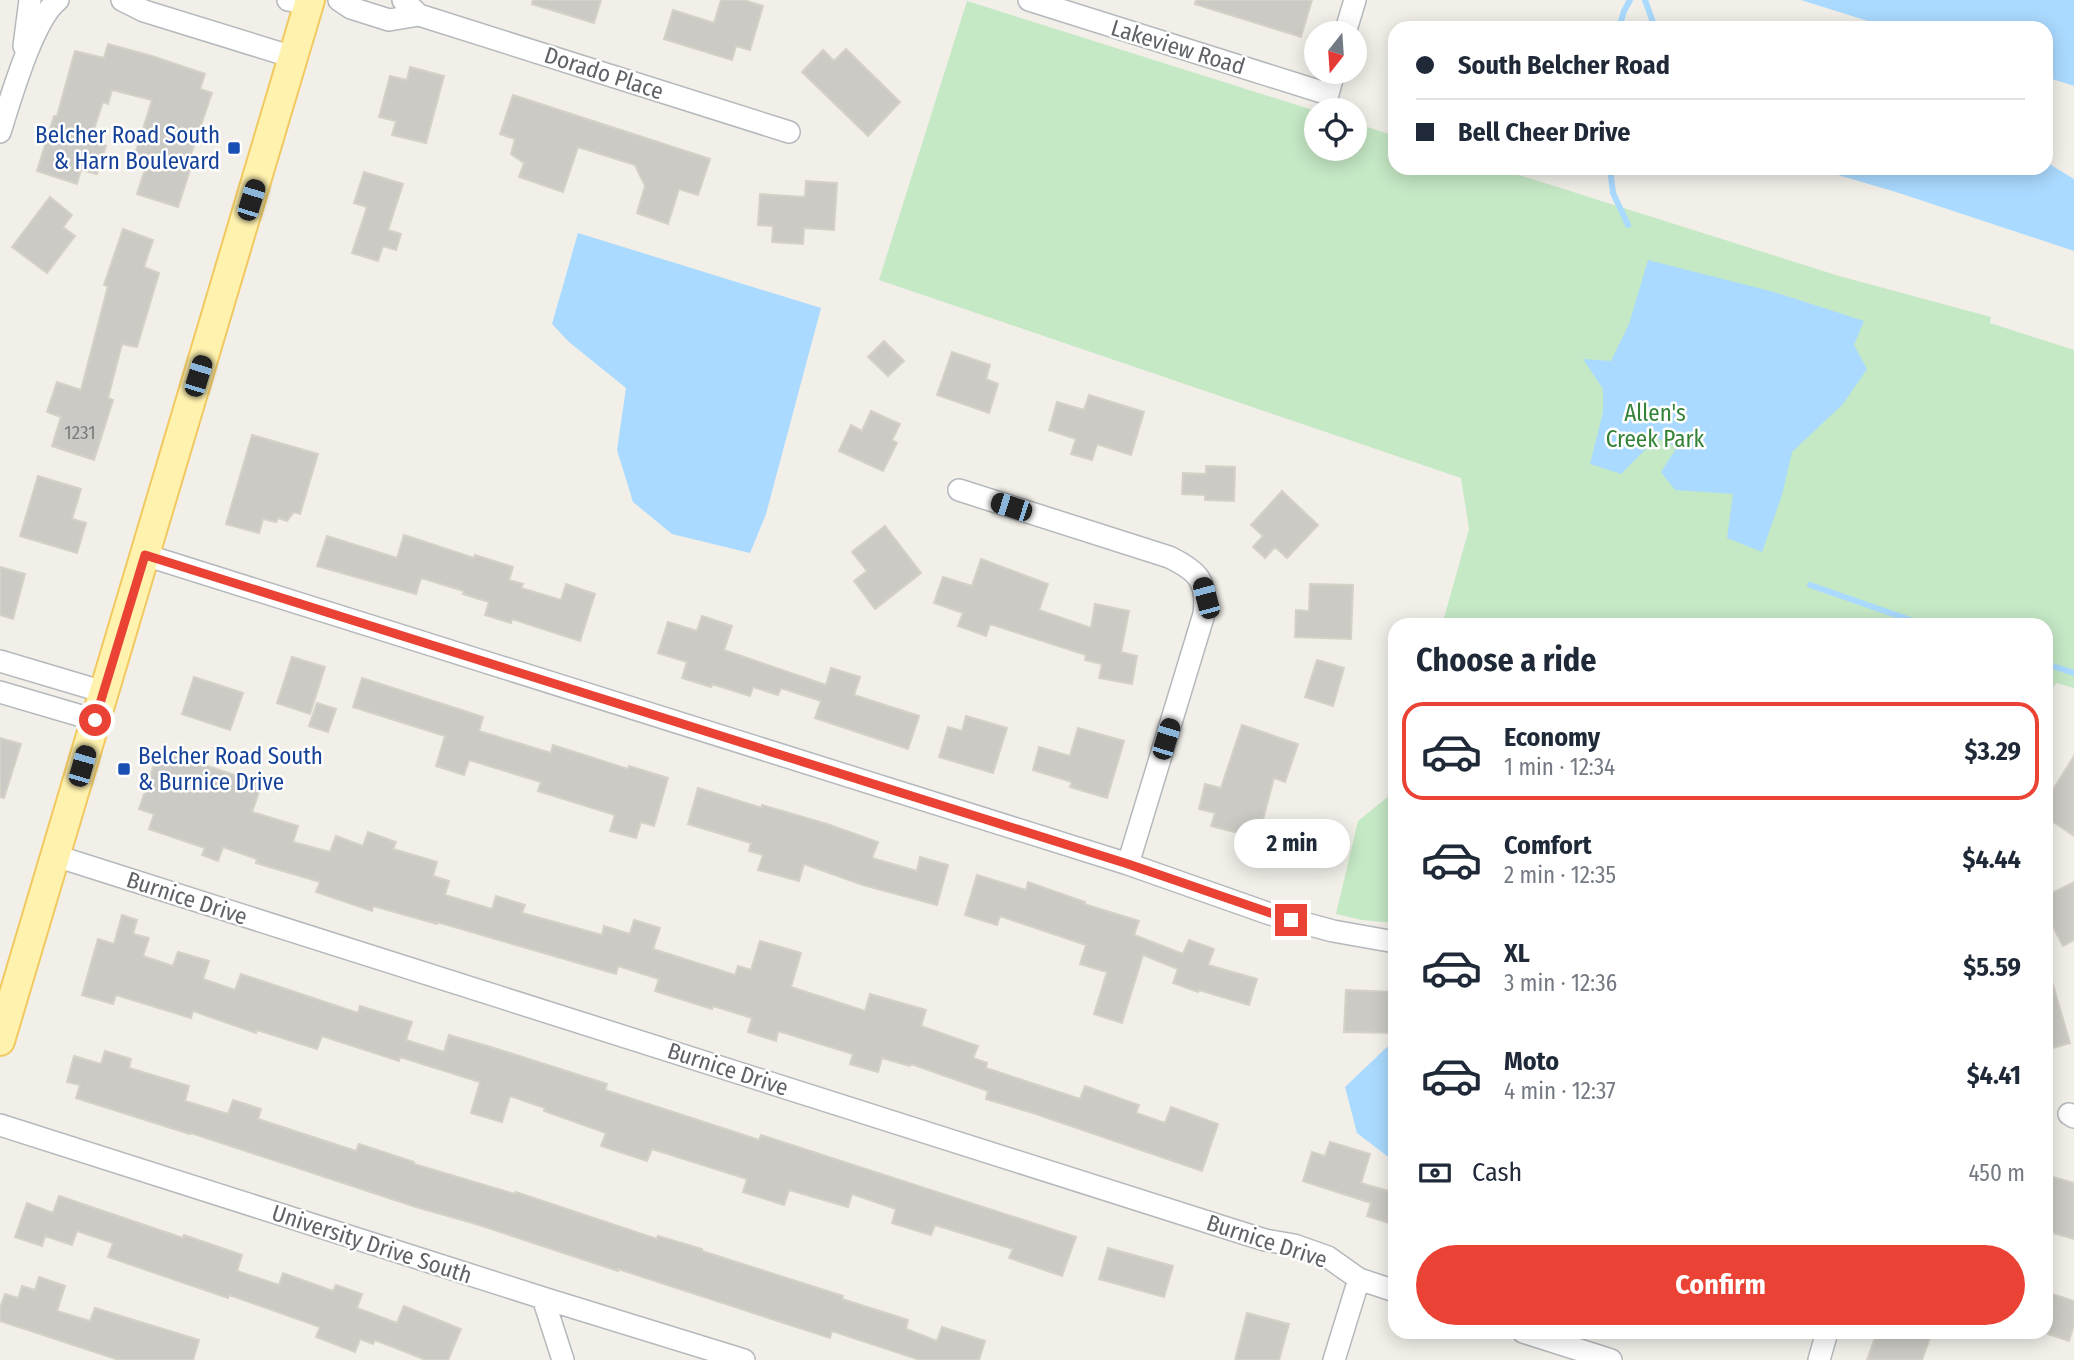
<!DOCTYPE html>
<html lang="en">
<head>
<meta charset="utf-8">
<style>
	:root { --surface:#fff; --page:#f6f6f7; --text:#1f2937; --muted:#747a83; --line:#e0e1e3; --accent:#ea4335 }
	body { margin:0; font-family:"Fira Sans Condensed",sans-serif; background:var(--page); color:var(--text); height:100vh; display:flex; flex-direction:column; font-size:26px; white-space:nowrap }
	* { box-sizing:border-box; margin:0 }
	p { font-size:23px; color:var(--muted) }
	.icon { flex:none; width:38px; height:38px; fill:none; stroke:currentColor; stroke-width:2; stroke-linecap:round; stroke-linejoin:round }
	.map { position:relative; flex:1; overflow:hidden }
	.details { position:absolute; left:1388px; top:618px; width:665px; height:721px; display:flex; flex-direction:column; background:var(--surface); border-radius:21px; box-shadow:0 4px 18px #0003 }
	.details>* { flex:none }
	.banner { position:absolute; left:1388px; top:21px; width:665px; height:154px; border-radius:21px; box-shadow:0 4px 18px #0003; display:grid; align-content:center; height:154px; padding:0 28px; background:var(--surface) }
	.needle { width:46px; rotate:197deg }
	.controls { position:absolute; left:1304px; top:21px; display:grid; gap:14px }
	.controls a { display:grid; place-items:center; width:63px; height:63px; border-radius:50%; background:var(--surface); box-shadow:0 4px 18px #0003; font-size:35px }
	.end { position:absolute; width:32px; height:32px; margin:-16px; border:9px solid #ea4335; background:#fff; box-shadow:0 0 0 4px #fff }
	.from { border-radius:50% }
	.bubble { position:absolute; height:49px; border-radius:24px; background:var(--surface); box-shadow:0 4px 18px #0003; font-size:23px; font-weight:700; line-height:49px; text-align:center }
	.car { position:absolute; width:21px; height:42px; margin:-21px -10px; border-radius:9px; box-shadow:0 0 5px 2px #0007; background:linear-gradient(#222 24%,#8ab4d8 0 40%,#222 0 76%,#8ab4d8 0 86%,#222 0) }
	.banner b { display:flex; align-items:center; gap:24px; height:66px; font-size:26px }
	.banner b+b { border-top:2px solid var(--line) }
	.banner i { width:18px; height:18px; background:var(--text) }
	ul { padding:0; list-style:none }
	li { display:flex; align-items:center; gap:21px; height:98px; margin:0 14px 10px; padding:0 14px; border:4px solid transparent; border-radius:21px }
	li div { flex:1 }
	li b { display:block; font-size:26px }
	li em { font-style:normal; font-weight:700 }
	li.active { border-color:var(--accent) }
	li>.icon { width:63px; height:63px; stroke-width:1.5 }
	h2 { padding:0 28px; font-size:32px; line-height:84px }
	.pay { display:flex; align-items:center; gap:18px; height:77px; padding:0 28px; font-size:26px }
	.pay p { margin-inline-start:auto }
	.button { display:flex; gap:14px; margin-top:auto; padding:14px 28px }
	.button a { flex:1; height:80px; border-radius:42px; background:var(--accent); color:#fff; font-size:28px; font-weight:700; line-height:80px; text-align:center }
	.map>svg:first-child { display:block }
	.green { fill:#c5e8c5 }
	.water { fill:#aadaff }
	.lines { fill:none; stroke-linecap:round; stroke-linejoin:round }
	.stream { stroke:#aadaff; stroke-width:6 }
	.building { fill:#cccac5; stroke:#d6d1c6; stroke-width:2 }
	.minor-casing { stroke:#b5b8bc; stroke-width:24 }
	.major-casing { stroke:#f2c960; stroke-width:32 }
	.minor { stroke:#fff; stroke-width:21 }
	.major { stroke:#fff2af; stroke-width:28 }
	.route { stroke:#ea4335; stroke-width:9 }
	.transit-dot { fill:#1a4fb4; stroke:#fff; stroke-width:2.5 }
	.labels { text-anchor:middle; stroke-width:5; stroke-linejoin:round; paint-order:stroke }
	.number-label { font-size:19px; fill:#7a7d7f }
	.street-label { font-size:23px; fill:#5f6368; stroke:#fff }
	.transit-label { font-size:23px; fill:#164399; stroke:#fff; text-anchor:end }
	.park-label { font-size:23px; fill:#348238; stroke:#fff }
</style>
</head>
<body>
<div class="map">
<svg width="2074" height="1360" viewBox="0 0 2074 1360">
	<rect width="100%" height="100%" fill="#f1efe8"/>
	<path class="green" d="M967 1 1316 111V149H1354L1355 123 1395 136V168H1497L1839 276 1991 317 1990 323 2074 350V688L2056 683 2046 700V625H1442L1469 529 1461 478 879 280Z
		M1395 791V923L1362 920 1336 914 1358 821Z"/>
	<path class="water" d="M1801 0H2074V86L2046 77V28H1890Z
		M2046 162 2074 179V251L1896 192 1814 168H2046Z
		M578 233 821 308 766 514 750 553 672 534 633 502 617 450 626 388 569 342 552 324Z
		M1648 260 1774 292 1864 321 1854 345 1867 369 1843 404 1792 452 1782 495 1762 552 1727 538 1733 494 1675 490 1661 472 1677 447 1657 438 1621 474 1590 464 1603 412V389L1583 359 1611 361 1629 324Z
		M1387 1047 1395 1050V1157L1387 1156 1357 1133 1345 1087Z"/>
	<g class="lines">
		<path class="stream" d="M1645 0 1655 28
			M1619 28 1624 11 1630 0
			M1610 168 1613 193 1628 225
			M1810 585 1925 625
			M2046 664 2074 673"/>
	</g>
	<path class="building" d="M533 0H601L594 23 532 4Z
		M721 0H744L763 6 750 50 736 46 732 60 664 39 673 10 714 23Z
		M1196 0H1312L1301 37 1195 4Z
		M108 44 152 56 205 74 200 89 212 93 188 163 192 164 178 207 137 194 146 166 133 161 152 100 112 90 108 104 103 102 90 141 106 146 97 174 81 170 77 184 37 171 54 116H57L75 51 104 58Z
		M846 49 900 102 868 136 802 72 823 50 834 61Z
		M410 67 444 76 426 143 392 135 396 121 379 117 390 76 407 80Z
		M513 95 710 159 698 195 679 189 668 224 637 213 645 186 635 165 578 147 563 192 519 177 524 163 511 154 515 139 500 134Z
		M364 172 403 184 388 230 401 234 396 250 383 246 378 261 352 253 367 207 354 203Z
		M806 181 837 183 834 230 804 228 803 244 772 242 773 226 758 225 760 194 805 197Z
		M50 197 72 215 63 227 75 236 47 273 12 247Z
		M123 229 153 240 144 267 159 273 137 347 122 344 108 398 113 400 94 460 52 446 61 417 47 412 57 382 81 390 108 286 104 285Z
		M884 341 904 361 888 376 868 357Z
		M952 352 990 365 986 379 998 384 989 413 937 395Z
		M1089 395 1144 412 1131 455 1097 444 1092 460 1071 454 1076 439 1049 430 1057 402 1084 410Z
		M871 411 900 424 892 440 897 443 883 471 839 451 851 425 862 431Z
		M252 435 318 454 300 514 294 512 287 521 278 518 276 522 263 519 259 533 226 524Z
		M1206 466 1235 467 1234 501 1205 500V495L1182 494 1183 473 1206 474Z
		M38 476 81 489 72 519 86 523 77 553 20 536Z
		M1282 491 1318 525 1287 558 1275 547 1265 558 1253 547 1263 536 1251 525Z
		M885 526 921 573 875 609 854 581 867 571 852 552Z
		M404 535 474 558 475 555 513 567 509 580 523 584 521 588 561 600 566 584 595 594 580 641 512 619 511 623 485 615 489 602 463 594 464 591 421 578 416 594 317 566 327 536 397 558Z
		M981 559 1048 584 1039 610 1091 628 1095 604 1129 611 1121 652 1137 656 1132 684 1099 678 1102 664 1085 660 1086 655 990 624 986 636 958 626 963 613 934 603 943 577 972 586Z
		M0 567 25 574 13 619 0 615Z
		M1310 584 1353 585 1351 639 1295 637 1296 610 1309 611Z
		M702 616 732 626 724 650 826 685 831 668 860 677 854 695 919 716 908 749 815 718 821 701 781 688 778 695 753 687 750 696 712 684 711 687 682 678 687 662 658 653 668 622 697 631Z
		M292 657 325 667 310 714 277 703Z
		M1317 660 1344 668 1333 706 1305 697Z
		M194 677 243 693 230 730 182 714Z
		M362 678 483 717 479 731 551 753 553 745 628 769 629 766 668 778 654 826 641 822 636 838 610 831 615 815 538 791 541 782 469 760 464 775 436 766 445 736 353 707Z
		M317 703 336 709 328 732 309 726Z
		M966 716 1007 728 993 773 939 757 948 727 962 731Z
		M1242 725 1298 744 1285 782 1274 778 1258 838 1211 826 1215 813 1199 809 1205 784 1221 788Z
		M1078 728 1124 741 1107 798 1070 787 1072 782 1033 770 1039 747 1070 756Z
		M0 738 21 744 4 798 0 797Z
		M159 750 262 784 252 812 298 826 293 842 330 852 336 836 363 846 368 832 396 842 393 849 437 862 433 876 449 881 445 895 492 909 496 896 525 905 522 913 602 935 604 926 630 934 634 920 660 928 653 949 735 975 738 966 751 970 760 941 801 953 791 987 865 1011 870 994 926 1010 921 1026 978 1046 973 1058 987 1063 986 1068 1080 1099 1085 1086 1139 1105 1136 1113 1165 1123 1171 1107 1218 1124 1202 1171 1033 1113 986 1099 988 1091 911 1064 910 1066 882 1058 878 1072 850 1064 853 1054 778 1031 776 1041 748 1032 752 1018 713 1006 712 1009 655 991 659 979 618 966 616 974 437 922V924L373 906 372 911 316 892 320 882 256 863 257 859 223 847 218 861 202 855 205 848 149 829 154 814 139 809Z
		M2074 756V836L2046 817V801Z
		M698 788 762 808V805L827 824 878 842 872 858 917 871 920 857 948 865 937 905 863 885 804 864 799 881 758 870 763 855 749 851 751 843 688 824Z
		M977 875 1026 890 1028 882 1085 902 1084 904 1139 921 1134 935 1183 954 1189 940 1214 949 1208 965 1257 979 1249 1005 1199 990 1198 992 1173 983 1178 969 1143 955 1122 1023 1094 1014 1107 972 1080 964 1086 945 1000 916 997 925 965 915Z
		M2074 882V940L2063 946 2046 913V896Z
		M122 915 137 920 133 934 149 938 143 956 173 966 178 952 209 961 203 979 235 990 241 974 358 1013 360 1006 412 1022 406 1040 444 1052 449 1035 491 1047 607 1084 605 1090 695 1119 759 1140 761 1135 1076 1237 1062 1276 1009 1258 1013 1249 935 1225 931 1235 892 1223 896 1209 852 1194 848 1207 789 1190 784 1205 743 1192 747 1179 652 1149 647 1161 601 1146 606 1133 544 1111 545 1108 510 1096 502 1122 471 1113 480 1082 400 1057 399 1061 322 1036 317 1049 257 1030 256 1033 193 1011 191 1018 116 995 113 1004 82 995 98 939 114 944Z
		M2050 975 2070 1043 2046 1050V976Z
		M1346 990 1395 992V1033L1344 1032Z
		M105 1051 131 1059 129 1068 189 1086 185 1101 228 1114 233 1100 261 1109 258 1119 356 1151 359 1144 414 1162V1164L515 1194 516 1192 657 1239 658 1236 702 1249V1251L843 1296 842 1299 908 1320 906 1329 937 1341 942 1327 985 1341 979 1360H920L832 1331 830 1338 618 1269V1271L476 1224 416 1207 191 1133 190 1134 76 1098 80 1085 67 1082 74 1056 101 1064Z
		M1330 1142 1370 1154 1361 1183 1395 1193V1225L1367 1216 1371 1203 1303 1181 1312 1152 1325 1156Z
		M2046 1175 2074 1183V1239L2046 1231Z
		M59 1196 183 1238 184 1235 242 1255 237 1271 279 1285 283 1273 333 1291 336 1285 362 1294 357 1308 397 1323 404 1306 461 1329 448 1360H426L375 1340 373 1344 360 1339 355 1352 316 1337 320 1327 229 1295 228 1298 108 1257 113 1243 77 1231 72 1245 45 1236 42 1246 15 1237 27 1203 53 1213Z
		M1108 1248 1173 1266 1164 1297 1099 1279Z
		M39 1277 65 1286 57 1311 90 1321 95 1308 199 1340 193 1360H119L0 1321V1308L5 1294 18 1298 22 1286 35 1290Z
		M2046 1292 2074 1301V1325L2069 1341 2048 1334 2051 1324 2046 1323Z
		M1247 1313 1289 1324 1279 1360H1235Z
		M1877 1332H1932L1922 1360H1867Z"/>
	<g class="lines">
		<g class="minor-casing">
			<path id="minor" d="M122 0 144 11 293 57
				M288 0 309 4
				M339 0 351 8 389 20 419 15
				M403 0 419 15 789 132
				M1029 0 1328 94 1334 72
				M1345 33 1355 0
				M24 46 30 0
				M0 132C10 101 33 19 58 0
				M959 490 1169 557C1198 571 1208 581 1204 614L1128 864
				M145 555 1128 864 1270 914 1333 931 1395 942
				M0 661 104 692
				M0 692 95 720
				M56 856 1236 1231 1265 1240 1294 1245 1328 1257 1359 1279 1395 1291
				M2069 1114 2074 1117
				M0 1125 543 1298 744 1360
				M543 1298 563 1360
				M1523 1332 1611 1360
				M1334 1360 1359 1279
				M1819 1360 1827 1332"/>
		</g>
		<g class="major-casing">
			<path id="major" d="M0 1041 310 0"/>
		</g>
		<use href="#minor" class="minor"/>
		<use href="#major" class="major"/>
	</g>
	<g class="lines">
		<path class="route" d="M95 720 145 555 1128 864 1291 920"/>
	</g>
	<g class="transit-dot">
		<rect x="227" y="141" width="14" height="14" rx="3.5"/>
		<rect x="117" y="762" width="14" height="14" rx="3.5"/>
	</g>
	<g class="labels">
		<g class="number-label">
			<text x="80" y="439">1231</text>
		</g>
		<g class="street-label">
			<text transform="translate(1178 47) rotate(17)" y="8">Lakeview Road</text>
			<text transform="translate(604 73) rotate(18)" y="8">Dorado Place</text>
			<text transform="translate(187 898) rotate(18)" y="8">Burnice Drive</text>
			<text transform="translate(728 1069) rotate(18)" y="8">Burnice Drive</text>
			<text transform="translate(1267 1241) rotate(18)" y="8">Burnice Drive</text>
			<text transform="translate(372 1244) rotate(18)" y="8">University Drive South</text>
		</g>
		<g class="transit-label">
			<text x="220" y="143">Belcher Road South<tspan x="220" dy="26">&amp; Harn Boulevard</tspan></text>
			<text x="138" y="764" text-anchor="start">Belcher Road South<tspan x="138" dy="26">&amp; Burnice Drive</tspan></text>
		</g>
		<g class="park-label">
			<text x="1655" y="421">Allen's<tspan x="1655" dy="26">Creek Park</tspan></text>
		</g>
	</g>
</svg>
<div class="controls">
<a><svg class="needle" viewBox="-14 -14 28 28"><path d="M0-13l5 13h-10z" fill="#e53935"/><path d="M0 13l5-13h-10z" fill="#747a83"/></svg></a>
<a><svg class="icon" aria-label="locate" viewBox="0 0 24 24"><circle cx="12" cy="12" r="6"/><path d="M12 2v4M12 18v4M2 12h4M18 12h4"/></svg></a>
</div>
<i class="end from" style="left:95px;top:720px"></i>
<i class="end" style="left:1291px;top:920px"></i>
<div class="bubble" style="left:1234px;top:819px;width:116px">2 min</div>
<i class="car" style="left:251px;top:200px;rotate:17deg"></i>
<i class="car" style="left:198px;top:376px;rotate:17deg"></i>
<i class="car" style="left:1011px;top:507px;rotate:288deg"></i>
<i class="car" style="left:1206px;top:598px;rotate:345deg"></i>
<i class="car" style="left:1166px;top:739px;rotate:17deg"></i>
<i class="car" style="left:82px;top:766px;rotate:16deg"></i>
<div class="banner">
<b><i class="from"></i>South Belcher Road</b>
<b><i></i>Bell Cheer Drive</b>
</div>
<section class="details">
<h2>Choose a ride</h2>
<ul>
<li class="active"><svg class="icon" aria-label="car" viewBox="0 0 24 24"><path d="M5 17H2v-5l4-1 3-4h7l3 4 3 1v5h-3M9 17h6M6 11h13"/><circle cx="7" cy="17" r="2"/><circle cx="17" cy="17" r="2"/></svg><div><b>Economy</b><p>1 min · 12:34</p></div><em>$3.29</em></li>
<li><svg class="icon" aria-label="car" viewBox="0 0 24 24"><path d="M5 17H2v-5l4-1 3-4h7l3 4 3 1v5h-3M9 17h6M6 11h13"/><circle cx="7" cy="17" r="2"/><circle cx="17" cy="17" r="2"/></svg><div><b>Comfort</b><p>2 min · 12:35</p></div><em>$4.44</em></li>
<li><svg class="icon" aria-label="car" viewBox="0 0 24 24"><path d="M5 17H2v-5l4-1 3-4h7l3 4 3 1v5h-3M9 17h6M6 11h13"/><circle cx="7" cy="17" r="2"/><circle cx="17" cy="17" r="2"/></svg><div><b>XL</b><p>3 min · 12:36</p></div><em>$5.59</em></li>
<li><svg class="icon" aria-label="car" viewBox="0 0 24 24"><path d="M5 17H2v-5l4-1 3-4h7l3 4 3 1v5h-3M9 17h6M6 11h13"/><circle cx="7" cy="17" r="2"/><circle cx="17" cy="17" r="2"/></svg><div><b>Moto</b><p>4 min · 12:37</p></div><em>$4.41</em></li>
</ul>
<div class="pay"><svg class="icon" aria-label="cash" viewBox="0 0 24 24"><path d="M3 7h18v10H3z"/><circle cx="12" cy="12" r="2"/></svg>Cash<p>450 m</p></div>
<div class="button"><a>Confirm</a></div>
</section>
</div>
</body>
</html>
